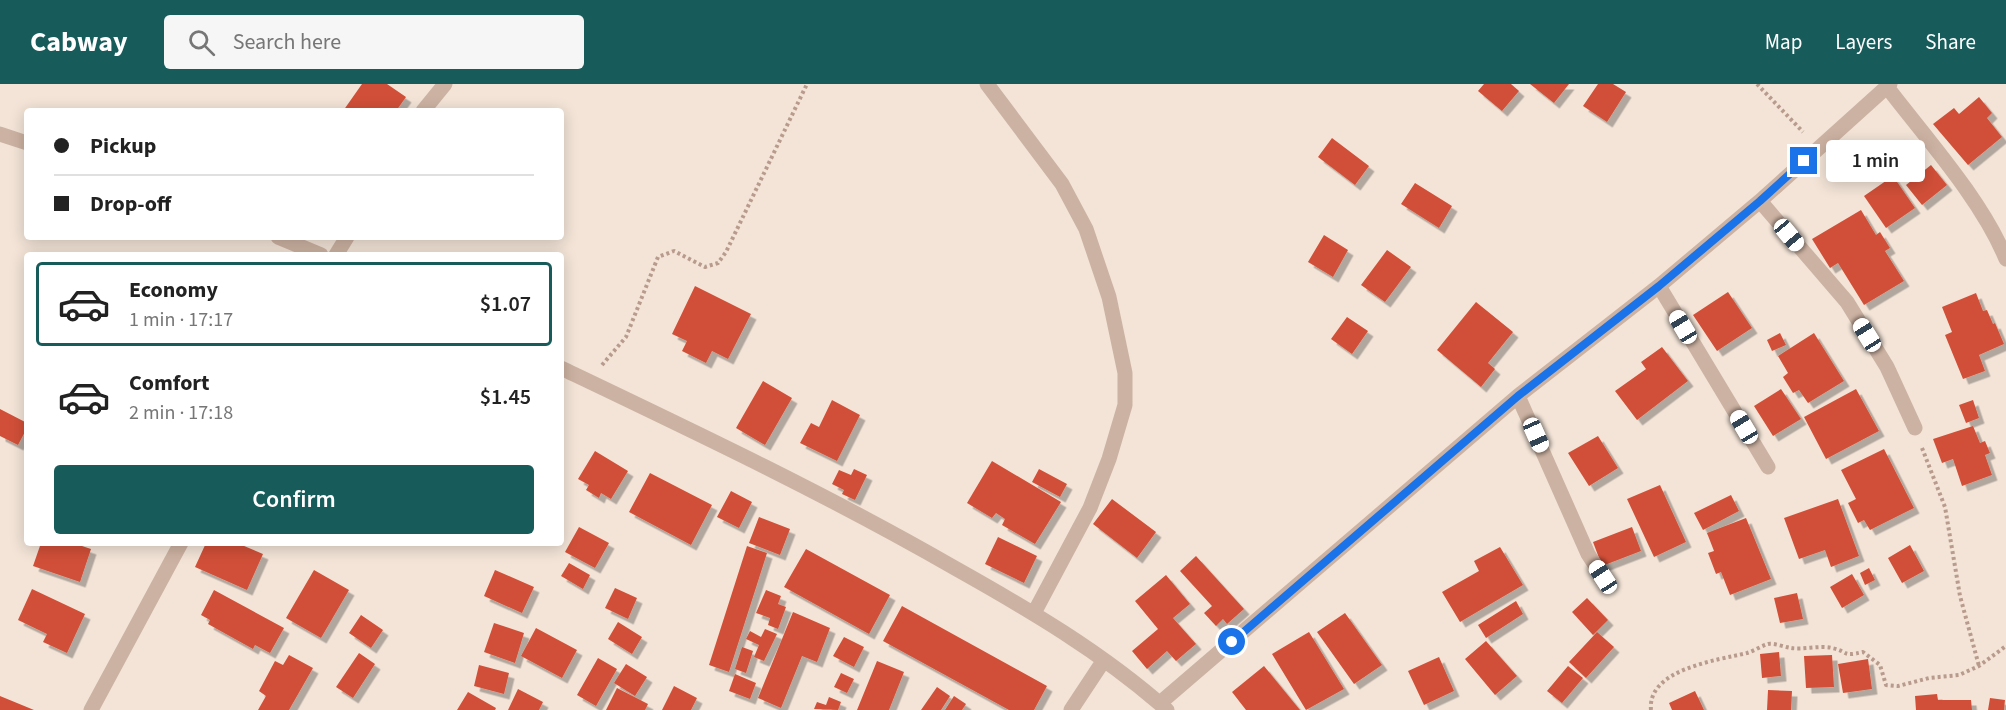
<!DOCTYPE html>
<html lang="en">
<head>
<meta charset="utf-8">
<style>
	:root { --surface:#fff; --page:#f6f6f6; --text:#222; --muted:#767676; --line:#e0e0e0; --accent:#175b5a }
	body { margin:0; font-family:"Source Sans 3",sans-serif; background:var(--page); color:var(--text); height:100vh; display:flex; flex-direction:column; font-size:22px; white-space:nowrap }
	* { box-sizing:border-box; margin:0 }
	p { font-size:20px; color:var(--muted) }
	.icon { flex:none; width:33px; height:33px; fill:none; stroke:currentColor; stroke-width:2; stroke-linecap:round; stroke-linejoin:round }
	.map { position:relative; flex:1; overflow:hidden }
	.panel { position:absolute; left:24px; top:168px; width:540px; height:294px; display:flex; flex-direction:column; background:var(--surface); border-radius:6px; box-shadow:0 3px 15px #0003 }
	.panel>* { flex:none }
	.banner { position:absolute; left:24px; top:24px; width:540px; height:132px; border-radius:6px; box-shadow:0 3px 15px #0003; display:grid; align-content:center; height:132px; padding:0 30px; background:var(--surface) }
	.end { position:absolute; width:27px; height:27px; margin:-14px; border:8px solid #1a73e8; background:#fff; box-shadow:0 0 0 3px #fff }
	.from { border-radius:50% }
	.bubble { position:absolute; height:42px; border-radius:6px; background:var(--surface); box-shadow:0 3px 15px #0003; font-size:20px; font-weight:600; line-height:42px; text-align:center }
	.car { position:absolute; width:18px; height:36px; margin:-18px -9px; border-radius:8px; box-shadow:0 0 4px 2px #0007; background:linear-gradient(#fff 24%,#345 0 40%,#fff 0 76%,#345 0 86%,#fff 0) }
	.banner b { display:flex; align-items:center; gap:21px; height:57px; font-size:22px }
	.banner b+b { border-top:2px solid var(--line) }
	.banner i { width:15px; height:15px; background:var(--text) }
	ul { padding:10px 0 0; list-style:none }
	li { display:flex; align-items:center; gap:18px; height:84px; margin:0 12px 9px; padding:0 18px; border:3px solid transparent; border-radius:6px }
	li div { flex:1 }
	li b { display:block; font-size:22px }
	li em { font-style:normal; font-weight:600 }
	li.current { border-color:var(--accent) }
	li>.icon { width:54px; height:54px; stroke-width:1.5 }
	.cta { display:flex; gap:12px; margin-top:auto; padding:12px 30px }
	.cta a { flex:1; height:69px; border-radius:6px; background:var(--accent); color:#fff; font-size:24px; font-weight:600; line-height:69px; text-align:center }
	header { display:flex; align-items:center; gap:36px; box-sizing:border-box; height:84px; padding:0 30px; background:var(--accent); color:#fff }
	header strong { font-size:28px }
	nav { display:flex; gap:33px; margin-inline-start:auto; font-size:21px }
	.search { width:420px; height:54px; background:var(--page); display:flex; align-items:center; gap:15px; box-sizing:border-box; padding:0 21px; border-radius:6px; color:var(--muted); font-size:22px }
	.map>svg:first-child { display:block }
	.building { fill:#d15037; filter:url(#shadow) }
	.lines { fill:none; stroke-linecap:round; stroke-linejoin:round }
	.path { stroke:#b89b8c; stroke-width:4; stroke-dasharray:3 3; stroke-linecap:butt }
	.minor { stroke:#ccb2a2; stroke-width:15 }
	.route { stroke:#1a73e8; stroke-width:8 }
</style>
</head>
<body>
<header>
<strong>Cabway</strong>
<div class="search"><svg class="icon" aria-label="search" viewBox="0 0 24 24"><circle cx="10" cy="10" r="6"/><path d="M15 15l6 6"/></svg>Search here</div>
<nav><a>Map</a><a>Layers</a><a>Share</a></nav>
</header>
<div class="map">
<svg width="2006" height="626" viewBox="0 0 2006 626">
	<defs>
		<filter id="shadow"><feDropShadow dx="5.5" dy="5.5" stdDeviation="0" flood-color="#0004"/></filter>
	</defs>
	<rect width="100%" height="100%" fill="#f3e4d7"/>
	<path class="building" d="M362 0H387L406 13 396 27H343Z
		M1484 0H1511L1519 7 1502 27 1478 7Z
		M1530 0H1569L1554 19Z
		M1598 0H1613L1626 8 1607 38 1583 22Z
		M1979 13 1992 29 1987 34 2002 53 1968 81 1933 40 1954 24 1959 30Z
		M1332 54 1369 82 1355 101 1318 73Z
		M1931 81 1947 101 1922 121 1906 101Z
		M1893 92 1915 124 1886 144 1864 112Z
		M1415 99 1452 122 1439 144 1401 120Z
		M1861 126 1876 151 1880 148 1890 164 1885 167 1904 197 1864 221 1838 179 1830 184 1812 155Z
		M1324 151 1348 166 1333 193 1308 178Z
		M1387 166 1411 183 1385 218 1361 201Z
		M695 202 751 230 728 275 712 267 706 279 682 267 687 257 672 250Z
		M1728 208 1752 244 1717 267 1693 231Z
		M1976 209 1983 227 1987 226 1993 240 1995 239 2004 260 1979 271 1985 287 1963 295 1945 251 1952 248 1942 223Z
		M1476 218 1513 248 1488 279 1495 285 1481 303 1437 266Z
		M1347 233 1368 247 1352 270 1331 255Z
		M1780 249 1786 261 1772 267 1767 256Z
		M1814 249 1844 297 1808 319 1799 306 1793 309 1783 293 1788 289 1778 272Z
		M1662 263 1688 297 1637 336 1615 307 1646 285 1641 278Z
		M763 297 792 314 765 361 736 344Z
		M1781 305 1801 335 1773 352 1754 322Z
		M1856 305 1879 347 1826 375 1804 333Z
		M832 316 860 331 837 377 800 359 811 339 819 343Z
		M1973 316 1979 334 1966 339 1959 321Z
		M0 325 27 339V344L18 361 0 352Z
		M1973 342 1980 359 1985 357 1990 369 1985 371 1992 391 1962 402 1953 375 1942 379 1933 355Z
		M1598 352 1618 384 1589 402 1568 369Z
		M1884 365 1914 424 1870 446 1864 436 1858 439 1848 419 1856 415 1841 386Z
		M595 367 628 387 611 415 601 409 599 414 586 406 589 401 578 395Z
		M992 377 1061 418 1035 460 1002 441 1005 435 996 429 992 434 967 419Z
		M854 385 867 391 855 416 842 410 844 406 832 400 839 386 851 391Z
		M1039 385 1067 400 1060 413 1032 398Z
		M650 389 712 421 691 461 629 428Z
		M1660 401 1686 458 1654 473 1627 415Z
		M731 407 752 418 739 444 717 433Z
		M1731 411 1739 427 1703 446 1694 429Z
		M1112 415 1156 448 1137 474 1093 440Z
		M1838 415 1859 472 1831 483 1825 466 1799 475 1784 434Z
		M759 433 790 445 780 471 749 459Z
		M1746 434 1771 495 1730 511 1721 488 1716 490 1708 469 1714 467 1707 449Z
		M579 443 609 459 595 484 565 468Z
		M1632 443 1641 467 1602 482 1593 458Z
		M998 453 1037 472 1024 499 985 480Z
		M41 459H73L91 465 80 498 33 482Z
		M206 459H237L263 470 247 506 195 483Z
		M1910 461 1924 487 1902 499 1888 474Z
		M747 462 767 469 729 588 709 581Z
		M1500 463 1523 501 1460 538 1442 508 1479 487 1474 477Z
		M806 465 890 511 869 550 784 503Z
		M1196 472 1244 525 1227 540 1223 535 1216 542 1204 529 1212 522 1180 487Z
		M569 479 590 491 583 505 561 492Z
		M1869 484 1875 496 1865 501 1860 489Z
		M314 486 349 506 321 554 286 534Z
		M495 486 534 503 522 529 484 512Z
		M1852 490 1864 511 1842 524 1830 503Z
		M1166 491 1190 520 1173 534 1196 560 1176 577 1167 567 1147 585 1132 567 1158 545 1135 517Z
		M615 504 637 514 628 535 605 524Z
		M32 505 85 530 67 569 43 558 47 550 18 536Z
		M214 506 284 544 270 569 255 561 253 565 208 540 210 536 201 531Z
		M766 506 781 512 778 520 786 523 778 545 768 541 770 534 756 529Z
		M1797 509 1803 535 1780 539 1774 514Z
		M1587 514 1608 536 1593 551 1572 528Z
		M1516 517 1523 530 1486 554 1478 541Z
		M902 522 1047 602 1034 626H1009L883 557Z
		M793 528 830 544 817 578 802 572 781 624 758 614Z
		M1345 529 1382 581 1354 600 1317 548Z
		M361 531 383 546 371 564 349 549Z
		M618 538 642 553 632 570 608 555Z
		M494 539 524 549 515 579 484 568Z
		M536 544 577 566 562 594 521 572Z
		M765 545 777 550 764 577 754 573 759 561 746 555 750 547 761 553Z
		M1309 548 1344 605 1306 626 1272 570Z
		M1597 548 1614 563 1586 594 1569 578Z
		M844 553 864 563 854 583 833 572Z
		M1486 557 1517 592 1495 611 1465 575Z
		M742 563 753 567 746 589 735 585Z
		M1779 568 1781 592 1762 594 1760 570Z
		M359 569 375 580 353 614 336 603Z
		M289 571 313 584 289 626H258L266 612 259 607 275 577 283 581Z
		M1832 571 1834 603 1806 604 1804 572Z
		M1439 573 1454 607 1424 621 1408 587Z
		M598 574 617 585 596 622 577 611Z
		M1868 575 1872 605 1843 609 1838 580Z
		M877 577 904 588 889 626H857Z
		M626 580 647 593 635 612 614 599Z
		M479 581 509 589 504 610 474 602Z
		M1264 582 1300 626H1246L1232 608Z
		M1568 582 1583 594 1562 619 1547 607Z
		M841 589 854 595 847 609 834 603Z
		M735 590 756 599 750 615 729 607Z
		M674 602 697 614 691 626H662Z
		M937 603 950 612 941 626H921Z
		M617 604 648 620 645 626H606Z
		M518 605 543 618 539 626H508Z
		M1768 606 1792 607 1791 626H1767Z
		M1695 607 1704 626H1672L1669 619Z
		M468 608 496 624 495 626H457Z
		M1937 610 1938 616H1971L1972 626H1916L1915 612Z
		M0 612 34 626H0Z
		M954 612 966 620 962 626H945Z
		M829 613 841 618 838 626 814 625 817 618 826 621Z
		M1990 614 2005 616 2004 626H1988Z"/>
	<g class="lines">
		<path class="path" d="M1757 0 1803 48
			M602 281 626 253 658 173 674 167 705 183 718 179 726 168 807 0
			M1922 364 1945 423 1960 512 1979 582
			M1651 626C1647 585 1718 576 1747 569 1754 567 1761 562 1768 560 1775 559 1784 563 1791 564 1803 566 1821 561 1832 564 1850 568 1841 573 1863 568L1880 581 1886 601 1898 602 1929 594 1959 591 1979 582 2006 562"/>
		<path class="minor" d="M987 0 1062 100 1086 145 1109 213 1125 289V321L1109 375 1090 424 1034 529
			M1887 3C1926 54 1982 116 2006 175
			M423 27 445 0
			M0 50 27 59
			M1760 117 1847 218 1887 283 1915 344
			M278 153 321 171
			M336 171 347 153
			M1659 202 1768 383
			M561 284C693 347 826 410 953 483 1028 525 1103 569 1167 626
			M1518 312 1588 470 1603 493
			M1160 619 1518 312 1659 202 1760 117 1890 0
			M91 626 181 459
			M1071 626 1104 576"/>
	</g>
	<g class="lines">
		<path class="route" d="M1232 558 1518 312 1659 202 1760 117 1804 77"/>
	</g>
</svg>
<i class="end from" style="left:1232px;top:558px"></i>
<i class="end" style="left:1804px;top:77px"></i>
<div class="bubble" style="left:1826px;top:56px;width:99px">1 min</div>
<i class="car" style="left:1789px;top:151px;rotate:140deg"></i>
<i class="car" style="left:1683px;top:243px;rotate:329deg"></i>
<i class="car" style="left:1867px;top:251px;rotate:328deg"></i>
<i class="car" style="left:1744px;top:343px;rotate:329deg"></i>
<i class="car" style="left:1536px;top:351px;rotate:156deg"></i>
<i class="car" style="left:1603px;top:493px;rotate:327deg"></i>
<div class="banner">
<b><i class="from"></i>Pickup</b>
<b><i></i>Drop-off</b>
</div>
<section class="panel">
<ul>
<li class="current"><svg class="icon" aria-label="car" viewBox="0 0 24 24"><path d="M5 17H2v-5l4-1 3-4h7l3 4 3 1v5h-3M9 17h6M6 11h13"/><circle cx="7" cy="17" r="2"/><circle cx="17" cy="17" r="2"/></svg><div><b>Economy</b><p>1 min · 17:17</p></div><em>$1.07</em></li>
<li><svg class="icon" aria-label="car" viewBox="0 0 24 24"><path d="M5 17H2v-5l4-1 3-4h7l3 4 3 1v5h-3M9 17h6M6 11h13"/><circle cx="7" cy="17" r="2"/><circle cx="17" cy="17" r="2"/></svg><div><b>Comfort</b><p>2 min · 17:18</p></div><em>$1.45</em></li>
</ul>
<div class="cta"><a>Confirm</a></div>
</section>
</div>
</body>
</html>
